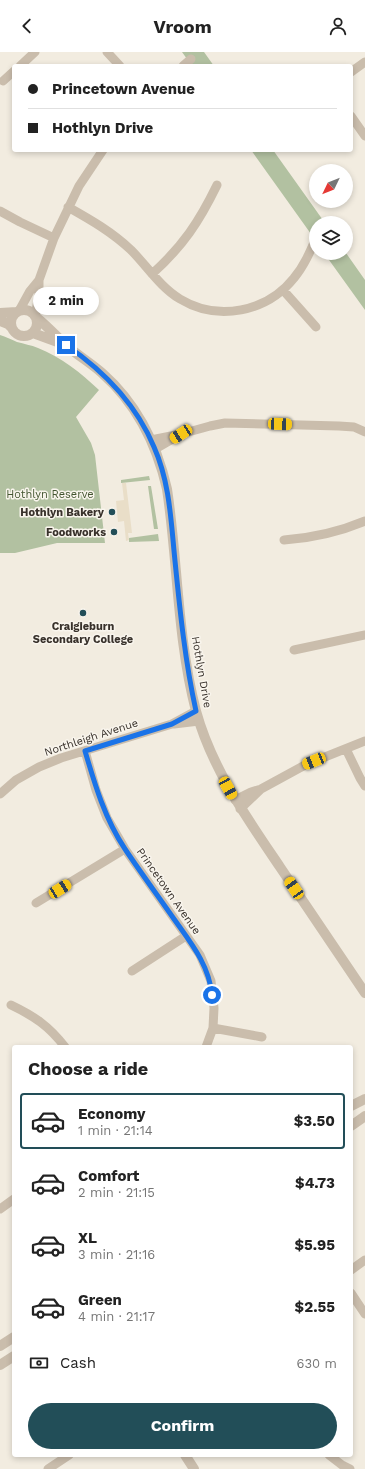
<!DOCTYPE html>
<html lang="en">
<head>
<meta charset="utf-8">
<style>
	:root { --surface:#fff; --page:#f6f6f6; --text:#222; --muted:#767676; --line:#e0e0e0; --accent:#224e58 }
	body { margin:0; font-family:"Work Sans",sans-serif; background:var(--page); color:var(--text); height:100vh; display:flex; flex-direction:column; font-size:15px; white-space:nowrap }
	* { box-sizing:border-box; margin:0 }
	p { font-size:13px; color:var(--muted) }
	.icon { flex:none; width:22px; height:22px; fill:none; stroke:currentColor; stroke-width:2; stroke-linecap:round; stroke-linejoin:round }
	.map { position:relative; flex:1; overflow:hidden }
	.details { position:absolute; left:12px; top:993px; width:341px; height:412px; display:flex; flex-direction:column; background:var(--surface); border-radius:4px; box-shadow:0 2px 6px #0003 }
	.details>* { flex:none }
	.hud { position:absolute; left:12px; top:12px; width:341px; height:88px; border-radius:4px; box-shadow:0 2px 6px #0003; display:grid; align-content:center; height:88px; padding:0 16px; background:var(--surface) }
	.needle { width:26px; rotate:227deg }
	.tools { position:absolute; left:309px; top:112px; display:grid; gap:8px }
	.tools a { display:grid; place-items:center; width:44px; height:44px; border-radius:50%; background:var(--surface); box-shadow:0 2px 6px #0003; font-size:20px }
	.end { position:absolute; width:18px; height:18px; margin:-9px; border:5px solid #1a73e8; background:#fff; box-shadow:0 0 0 2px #fff }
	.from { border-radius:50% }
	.bubble { position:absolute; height:28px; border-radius:14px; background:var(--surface); box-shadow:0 2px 6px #0003; font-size:13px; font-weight:700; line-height:28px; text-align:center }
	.car { position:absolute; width:12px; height:24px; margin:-12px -6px; border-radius:5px; box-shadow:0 0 3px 1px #0007; background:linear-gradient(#f5c518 24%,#345 0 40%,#f5c518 0 76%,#345 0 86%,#f5c518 0) }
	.hud b { display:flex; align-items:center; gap:14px; height:38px; font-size:15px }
	.hud b+b { border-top:1px solid var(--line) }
	.hud i { width:10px; height:10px; background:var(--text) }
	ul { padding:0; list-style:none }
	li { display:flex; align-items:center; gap:12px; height:56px; margin:0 8px 6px; padding:0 8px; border:2px solid transparent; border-radius:4px }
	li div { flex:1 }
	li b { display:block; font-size:15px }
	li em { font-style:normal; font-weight:700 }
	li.selected { border-color:var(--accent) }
	li>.icon { width:36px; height:36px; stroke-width:1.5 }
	h2 { padding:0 16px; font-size:18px; line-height:48px }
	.pay { display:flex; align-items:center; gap:10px; height:44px; padding:0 16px; font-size:15px }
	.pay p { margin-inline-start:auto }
	.button { display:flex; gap:8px; margin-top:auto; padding:8px 16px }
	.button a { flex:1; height:46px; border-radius:24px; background:var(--accent); color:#fff; font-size:16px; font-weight:700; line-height:46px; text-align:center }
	header { display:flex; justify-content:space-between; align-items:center; height:52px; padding:0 16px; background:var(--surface); font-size:18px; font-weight:700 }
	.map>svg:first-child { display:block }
	.green { fill:#b2c1a1 }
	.plaza { fill:#e9dec8 }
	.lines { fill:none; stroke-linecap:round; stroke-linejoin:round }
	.minor { stroke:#cabdac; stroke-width:9 }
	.tertiary { stroke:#cabdac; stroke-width:10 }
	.route { stroke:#1a73e8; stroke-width:5 }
	.poi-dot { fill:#224e58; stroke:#f9f5ed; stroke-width:1.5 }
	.labels { text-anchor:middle; stroke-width:3; stroke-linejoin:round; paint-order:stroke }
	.park-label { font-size:11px; fill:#435530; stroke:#f9f5ed }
	.poi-label { font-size:11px; font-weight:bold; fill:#38312b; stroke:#f9f5ed; text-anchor:end }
	.street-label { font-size:11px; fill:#38312b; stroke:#f9f5ed }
</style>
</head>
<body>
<header><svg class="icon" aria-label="back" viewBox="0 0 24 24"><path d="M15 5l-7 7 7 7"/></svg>Vroom<svg class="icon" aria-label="person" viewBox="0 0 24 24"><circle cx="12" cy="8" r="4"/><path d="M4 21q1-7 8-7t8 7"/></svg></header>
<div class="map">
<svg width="365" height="1417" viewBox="0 0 365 1417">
	<rect width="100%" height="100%" fill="#f2ece0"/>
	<path class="green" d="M182 0H204L214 14H192Z
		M251 98H273L325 171H316V189Z
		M324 201H346L365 228V258Z
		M0 283C6 285 11 287 17 290 24 292 31 293 38 296 61 305 81 321 99 338L76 365 91 391 95 403 105 491H57L15 501H0Z
		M149 424 150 428 121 431V428Z
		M148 434H151L158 477H154Z
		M158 482 159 489 129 490V486Z"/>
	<path class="plaza" d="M122 431H126L132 481H128L129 488 126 489 124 469 118 470 116 449 124 448Z"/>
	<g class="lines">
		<path class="minor" d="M107 0 120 14
			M20 14 35 0
			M183 14 191 7
			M351 20 365 10
			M3 29 14 19
			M351 64 365 84
			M68 155C91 168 112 180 131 198 147 214 160 235 180 247 218 270 267 260 294 226 304 214 310 200 316 186
			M0 159 20 170 54 186
			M152 222C183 194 199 170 217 133
			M283 238 316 275
			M19 259 30 239 39 228
			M35 264 39 243V228L54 186 79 134 103 98
			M151 388 176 383
			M155 397 181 382 210 374 225 371 339 374 354 375 365 380
			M284 488C312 486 339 480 365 469
			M294 598 365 583
			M174 672 199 669
			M346 697 360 726 365 734
			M85 699 96 738 107 766 125 797 200 903 211 929 214 956 213 976 206 995
			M0 742 16 728 39 715 61 706 172 672 196 659
			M235 748 251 740 261 737 305 713 365 689
			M240 757 260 738
			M36 851 125 797
			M132 919 186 884
			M11 953C34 964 49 974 65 995
			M213 976 262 985
			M0 1157 14 1147
			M351 1218 365 1208
			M351 1241 365 1262
			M329 1403 342 1413 350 1417
			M48 1417 69 1403"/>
		<path class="tertiary" d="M11 271a13 13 0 1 1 26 0a13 13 0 1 1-26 0Z
			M0 261 17 260
			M37 266C47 274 56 284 66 293 77 303 91 311 102 321 136 351 157 393 167 437 178 510 177 586 196 659 212 717 247 766 280 815 308 857 337 899 365 941
			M0 269 8 272 12 276
			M33 281 63 292
			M351 1054 365 1047
			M351 1074 365 1064
			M0 1294 14 1285
			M0 1313 14 1304
			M185 1403 194 1417"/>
	</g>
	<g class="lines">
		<path class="route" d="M66 293C104 319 136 352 154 395 170 431 171 470 175 509 180 559 185 609 196 659L172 672 85 699C95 733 105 767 125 797 141 821 158 844 174 867 191 891 209 913 212 943"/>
	</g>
	<g class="poi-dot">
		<circle cx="112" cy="460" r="4"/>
		<circle cx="114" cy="480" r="4"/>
		<circle cx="83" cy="561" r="4"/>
	</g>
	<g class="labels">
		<g class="park-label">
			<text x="50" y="446">Hothlyn Reserve</text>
		</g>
		<g class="poi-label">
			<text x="104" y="464">Hothlyn Bakery</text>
			<text x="106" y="484">Foodworks</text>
			<text x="83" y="578" text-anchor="middle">Craigieburn<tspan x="83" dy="13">Secondary College</tspan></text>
		</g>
		<g class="street-label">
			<text transform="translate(202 620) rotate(80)" y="4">Hothlyn Drive</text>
			<text transform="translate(91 685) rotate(-18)" y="4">Northleigh Avenue</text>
			<text transform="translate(169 839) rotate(55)" y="4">Princetown Avenue</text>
		</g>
	</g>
</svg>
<div class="tools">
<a><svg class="needle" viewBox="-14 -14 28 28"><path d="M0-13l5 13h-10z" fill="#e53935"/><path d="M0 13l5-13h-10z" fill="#767676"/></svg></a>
<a><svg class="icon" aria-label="layers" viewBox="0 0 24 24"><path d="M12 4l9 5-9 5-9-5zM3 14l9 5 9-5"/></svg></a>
</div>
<i class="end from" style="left:212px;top:943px"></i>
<i class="end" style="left:66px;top:293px"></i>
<div class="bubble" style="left:33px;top:235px;width:66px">2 min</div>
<i class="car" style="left:280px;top:372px;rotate:92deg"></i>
<i class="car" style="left:181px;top:382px;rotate:237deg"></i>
<i class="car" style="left:314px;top:709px;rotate:248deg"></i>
<i class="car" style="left:228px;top:736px;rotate:151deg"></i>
<i class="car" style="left:294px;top:836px;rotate:326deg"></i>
<i class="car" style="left:60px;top:837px;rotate:58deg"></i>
<div class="hud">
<b><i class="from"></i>Princetown Avenue</b>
<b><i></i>Hothlyn Drive</b>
</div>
<section class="details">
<h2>Choose a ride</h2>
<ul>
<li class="selected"><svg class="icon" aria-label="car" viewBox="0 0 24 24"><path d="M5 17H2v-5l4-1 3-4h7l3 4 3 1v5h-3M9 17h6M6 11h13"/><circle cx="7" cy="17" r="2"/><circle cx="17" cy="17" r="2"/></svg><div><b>Economy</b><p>1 min · 21:14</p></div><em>$3.50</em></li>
<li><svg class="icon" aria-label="car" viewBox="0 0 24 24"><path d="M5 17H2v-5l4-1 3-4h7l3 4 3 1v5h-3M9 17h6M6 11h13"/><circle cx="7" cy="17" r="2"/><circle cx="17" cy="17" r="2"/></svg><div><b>Comfort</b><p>2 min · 21:15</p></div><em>$4.73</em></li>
<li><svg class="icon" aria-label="car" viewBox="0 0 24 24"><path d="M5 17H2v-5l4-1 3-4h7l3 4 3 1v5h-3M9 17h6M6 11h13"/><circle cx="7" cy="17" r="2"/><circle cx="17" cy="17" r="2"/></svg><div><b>XL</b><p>3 min · 21:16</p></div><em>$5.95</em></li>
<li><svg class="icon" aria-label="car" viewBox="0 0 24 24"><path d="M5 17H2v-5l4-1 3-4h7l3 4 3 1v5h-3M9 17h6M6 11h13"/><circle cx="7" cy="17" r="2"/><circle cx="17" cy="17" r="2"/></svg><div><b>Green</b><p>4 min · 21:17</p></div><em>$2.55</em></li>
</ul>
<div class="pay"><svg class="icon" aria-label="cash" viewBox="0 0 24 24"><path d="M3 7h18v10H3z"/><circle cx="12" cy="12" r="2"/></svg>Cash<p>630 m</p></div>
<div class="button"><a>Confirm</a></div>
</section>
</div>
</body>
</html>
